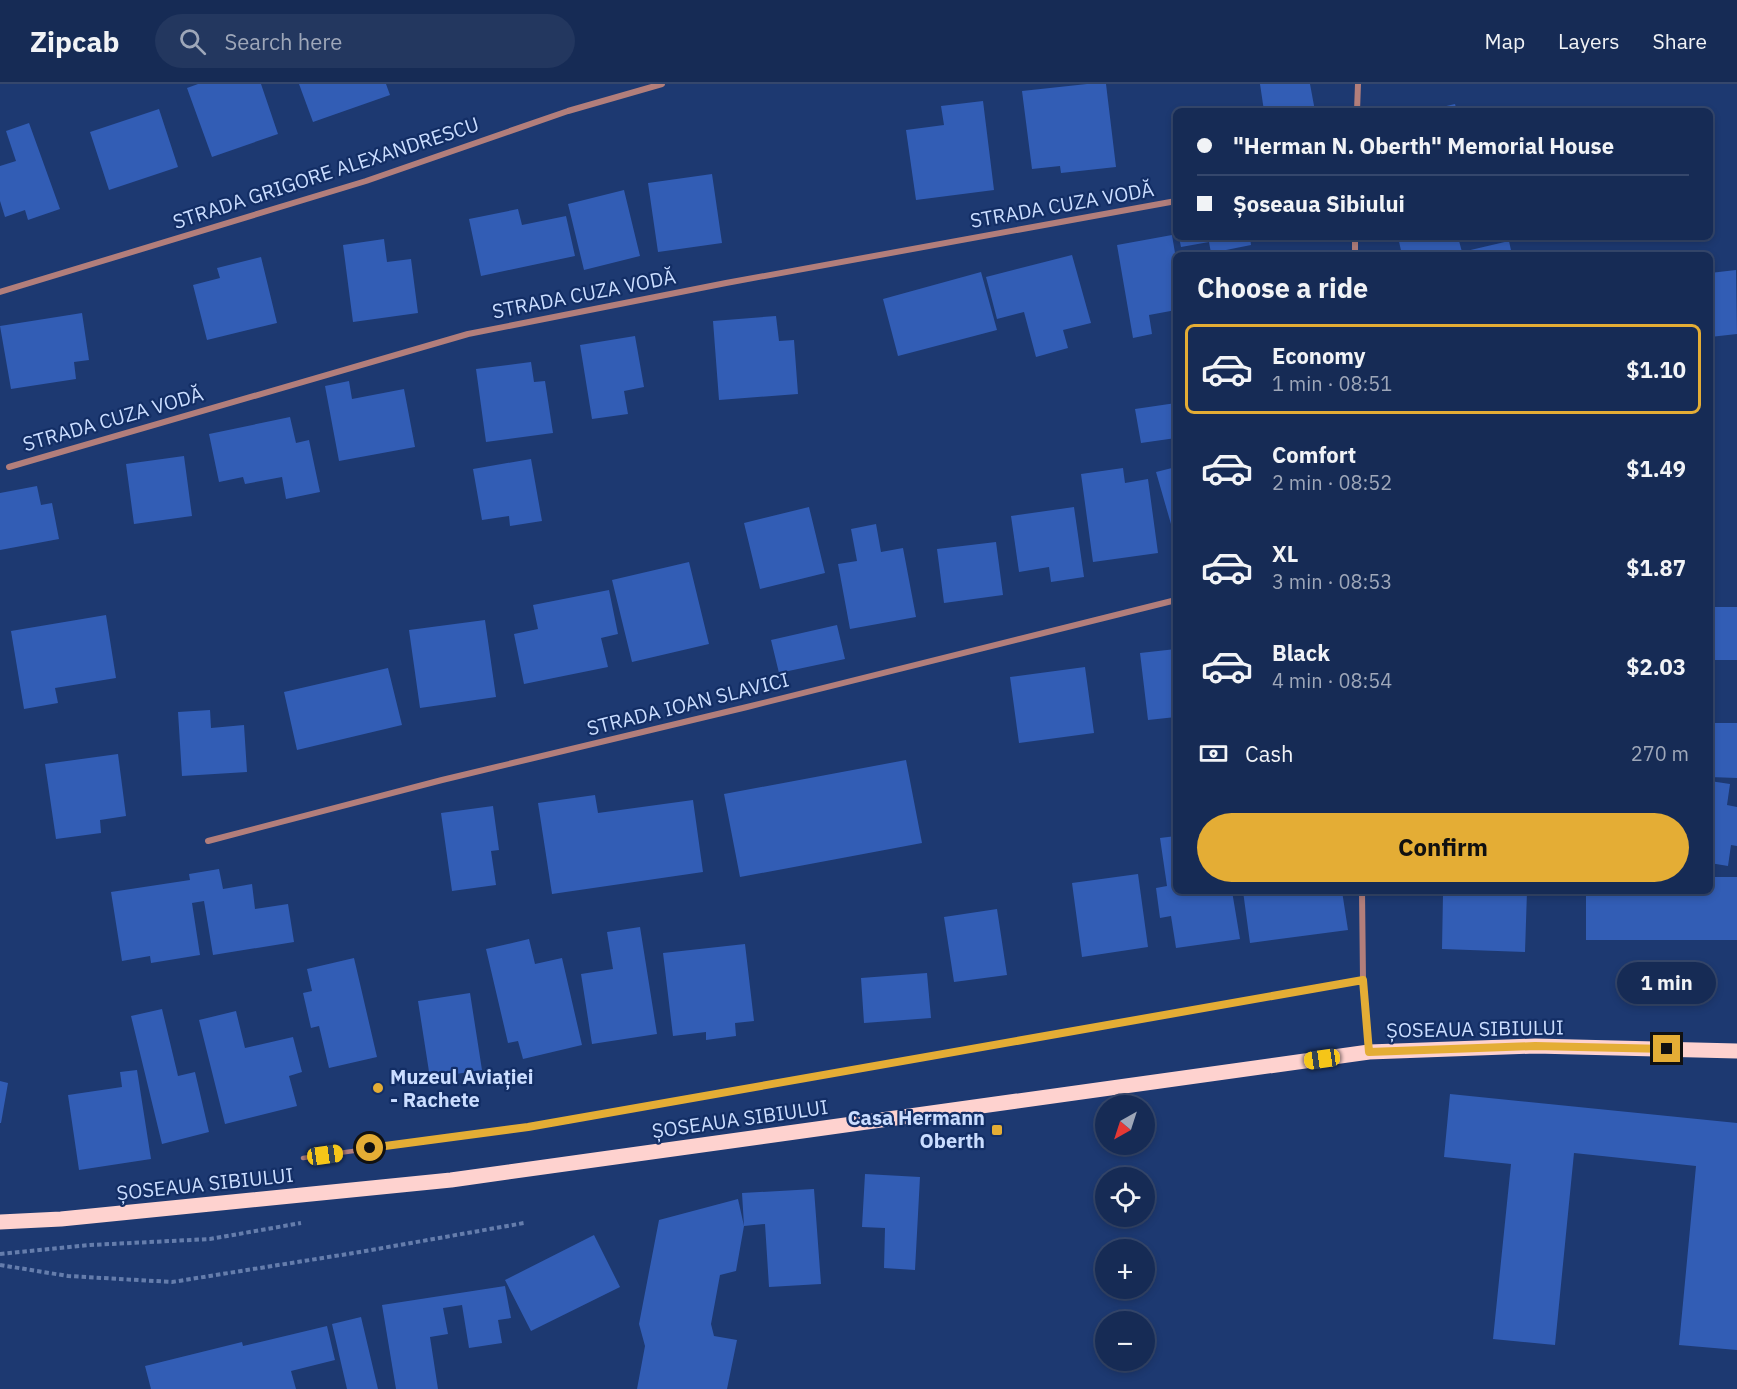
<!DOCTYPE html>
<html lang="en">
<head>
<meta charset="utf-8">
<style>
	:root { --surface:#162b55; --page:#23375f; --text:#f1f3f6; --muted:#9ea7b9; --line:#35476c; --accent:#e4ad35 }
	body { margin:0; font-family:"IBM Plex Sans",sans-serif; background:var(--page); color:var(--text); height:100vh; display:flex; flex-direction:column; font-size:22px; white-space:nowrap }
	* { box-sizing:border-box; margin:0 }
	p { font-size:20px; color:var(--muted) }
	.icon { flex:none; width:33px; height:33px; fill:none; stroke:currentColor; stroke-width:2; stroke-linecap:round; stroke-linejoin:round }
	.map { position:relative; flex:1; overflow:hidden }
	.details { position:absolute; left:1173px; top:168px; width:540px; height:642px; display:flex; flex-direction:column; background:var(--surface); border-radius:9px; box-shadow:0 3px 9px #0003,0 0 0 2px var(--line) }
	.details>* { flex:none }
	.hud { position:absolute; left:1173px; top:24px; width:540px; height:132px; border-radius:9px; box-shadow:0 3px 9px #0003,0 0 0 2px var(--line); display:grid; align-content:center; height:132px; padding:0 24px; background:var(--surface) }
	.needle { width:39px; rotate:219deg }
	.buttons { position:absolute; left:1095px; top:1011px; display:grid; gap:12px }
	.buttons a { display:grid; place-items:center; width:60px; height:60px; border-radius:50%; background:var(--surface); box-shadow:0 3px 9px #0003,0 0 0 2px var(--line); font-size:30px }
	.end { position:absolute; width:27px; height:27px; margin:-14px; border:8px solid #e4ad35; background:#111; box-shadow:0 0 0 3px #111 }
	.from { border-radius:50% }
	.bubble { position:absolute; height:42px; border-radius:21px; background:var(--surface); box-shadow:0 3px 9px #0003,0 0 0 2px var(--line); font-size:20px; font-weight:700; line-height:42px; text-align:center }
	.car { position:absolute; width:18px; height:36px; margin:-18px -9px; border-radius:8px; box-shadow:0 0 4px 2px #0007; background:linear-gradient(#f5c518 24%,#345 0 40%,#f5c518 0 76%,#345 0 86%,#f5c518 0) }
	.hud b { display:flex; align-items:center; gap:21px; height:57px; font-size:22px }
	.hud b+b { border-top:2px solid var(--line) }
	.hud i { width:15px; height:15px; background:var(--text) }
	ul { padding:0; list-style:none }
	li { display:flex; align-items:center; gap:18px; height:90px; margin:0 12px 9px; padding:0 12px; border:3px solid transparent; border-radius:9px }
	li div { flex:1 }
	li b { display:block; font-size:22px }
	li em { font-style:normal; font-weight:700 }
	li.current { border-color:var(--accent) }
	li>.icon { width:54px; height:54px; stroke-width:1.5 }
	h2 { padding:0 24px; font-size:27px; line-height:72px }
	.pay { display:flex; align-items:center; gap:15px; height:66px; padding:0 24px; font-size:22px }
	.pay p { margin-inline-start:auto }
	.cta { display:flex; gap:12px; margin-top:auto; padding:12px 24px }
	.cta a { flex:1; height:69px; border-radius:36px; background:var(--accent); color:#111; font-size:24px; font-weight:700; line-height:69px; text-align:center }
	header { display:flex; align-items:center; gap:36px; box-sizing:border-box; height:84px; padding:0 30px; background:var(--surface); border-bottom:2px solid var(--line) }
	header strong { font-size:28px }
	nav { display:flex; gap:33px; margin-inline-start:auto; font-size:21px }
	.search { width:420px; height:54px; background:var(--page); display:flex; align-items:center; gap:15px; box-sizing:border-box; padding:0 21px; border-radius:33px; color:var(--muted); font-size:22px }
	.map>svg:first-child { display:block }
	.building { fill:#325db5 }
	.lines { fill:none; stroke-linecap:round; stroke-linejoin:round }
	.path { stroke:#657dac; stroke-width:4; stroke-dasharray:4.5 3; stroke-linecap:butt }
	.lane { stroke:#b27e7b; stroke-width:4.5 }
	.street { stroke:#b27e7b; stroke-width:6 }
	.primary { stroke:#fed2cf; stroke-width:15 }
	.route { stroke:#e4ad35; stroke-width:8 }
	.poi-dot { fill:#e4ad35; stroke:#132e65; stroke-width:2 }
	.labels { text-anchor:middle; stroke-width:4.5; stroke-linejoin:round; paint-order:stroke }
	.street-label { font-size:20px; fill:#caddff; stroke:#132e65 }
	.poi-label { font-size:20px; font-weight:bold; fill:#caddff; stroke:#132e65; text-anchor:start }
</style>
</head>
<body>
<header>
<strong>Zipcab</strong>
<div class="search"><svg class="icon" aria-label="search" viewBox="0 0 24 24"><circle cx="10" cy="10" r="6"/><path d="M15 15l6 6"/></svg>Search here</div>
<nav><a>Map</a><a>Layers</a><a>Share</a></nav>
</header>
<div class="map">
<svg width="1737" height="1305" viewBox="0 0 1737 1305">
	<rect width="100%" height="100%" fill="#1d3971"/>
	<path class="building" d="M198 0H261L278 50 212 73 187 4Z
		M299 0H386L390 11 313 38Z
		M1087 0H1106L1116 83 1061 89 1060 82 1032 85 1022 7Z
		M1260 0H1310L1315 27H1264Z
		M983 17 994 106 916 116 906 46 944 41 941 22Z
		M1455 20 1457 27H1429V26Z
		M159 25 178 83 109 106 90 48Z
		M29 39 60 125 28 136 25 126 5 133 0 117V82L16 77 6 47Z
		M712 90 722 159 658 168 648 99Z
		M624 106 640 172 584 186 568 120Z
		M518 125 522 141 566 132 575 172 481 192 469 135Z
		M1172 151 1176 175V226L1149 231 1152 250 1133 254 1117 161Z
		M1179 153H1250L1251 161 1211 169 1209 158 1181 163Z
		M1398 153H1458L1462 168 1509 157 1512 171H1402Z
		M384 155 387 178 411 175 418 229 353 238 343 161Z
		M1313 167V171H1280V169Z
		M1072 171 1091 239 1063 246 1068 264 1036 273 1024 228 997 235 986 193Z
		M261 173 277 239 207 256 193 201 220 194 217 184Z
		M1736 186 1737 250 1710 253V189Z
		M981 188 997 246 898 272 883 215Z
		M82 229 89 276 74 278 76 295 11 305 0 242Z
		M776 232 779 257 794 256 798 310 719 316 713 237Z
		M635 252 644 303 624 307 628 330 592 335 580 261Z
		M531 278 534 298 545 297 553 349 486 358 476 285Z
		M349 297 352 315 404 305 415 363 339 377 325 302Z
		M1176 319V354L1141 359 1135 325Z
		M290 333 296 359 309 356 320 408 286 415 282 393 245 400 243 393 219 398 209 350Z
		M184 372 192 432 134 440 126 380Z
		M531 375 542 437 510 442 509 432 482 436 473 385Z
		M1176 383V446L1173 447 1156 388Z
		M1123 384 1125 399 1148 395 1158 469 1093 478 1081 390Z
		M37 402 41 421 52 419 59 455 0 466V409Z
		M809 423 825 489 760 505 744 439Z
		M1074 423 1084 493 1051 498 1049 483 1019 488 1011 432Z
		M876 440 881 468 903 464 916 533 850 545 838 480 857 477 851 445Z
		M996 458 1003 511 944 519 937 465Z
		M689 478 709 560 632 578 612 496Z
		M609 506 618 550 601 554 608 583 524 600 514 550 538 545 533 521Z
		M1710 523H1737V576H1710Z
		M106 531 116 594 55 604 58 619 24 625 11 547Z
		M485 536 496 613 420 624 409 546Z
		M837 541 845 575 779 589 771 556Z
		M1176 565V633L1148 636 1140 569Z
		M1085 583 1094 649 1019 659 1010 593Z
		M388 584 402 641 297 666 284 608Z
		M210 626 211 644 244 641 247 688 182 692 178 628Z
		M1710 639H1737V694L1710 693Z
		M118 670 126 732 100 736 101 749 56 755 45 680Z
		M906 676 922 759 740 793 724 710Z
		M1710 697 1730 700 1727 721 1737 723V762L1731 761 1728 782 1710 779Z
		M595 711 598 729 693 716 703 788 552 810 538 719Z
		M493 722 499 766 491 767 496 801 452 807 441 729Z
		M1176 752V807H1232L1240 855 1176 864 1171 832 1160 834 1156 804 1167 802 1160 754Z
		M219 785 223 805 252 800 255 825 288 820 294 858 213 871 204 817 192 819 200 871 151 879 150 872 122 877 111 808 190 796 189 790Z
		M1138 790 1148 863 1082 873 1072 799Z
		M1710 793H1737V856H1586V807H1710Z
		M1243 807H1342L1348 846 1250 859Z
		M1410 807H1527L1525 868 1442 865 1443 810 1410 809Z
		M997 825 1007 891 954 898 944 833Z
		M640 843 657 950 592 960 581 890 613 885 607 848Z
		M529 855 535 880 562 874 582 961 523 975 518 957 508 959 486 865Z
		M745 860 754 937 735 939 736 952 706 956V948L673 952 663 869Z
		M354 874 377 973 329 984 319 942 311 944 303 909 312 907 307 885Z
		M927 889 931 934 864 939 861 894Z
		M470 909 482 986 430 994 418 917Z
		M162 925 178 992 195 988 209 1048 162 1060 131 932Z
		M236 927 245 964 293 953 302 988 289 992 297 1022 225 1040 199 936Z
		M137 986 151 1075 79 1086 68 1011 122 1003 120 988Z
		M0 997 8 999 1 1039H0Z
		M1450 1010 1737 1039V1266L1679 1261 1696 1082 1574 1069 1555 1261 1493 1255 1511 1080 1444 1073Z
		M865 1090 920 1093 915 1186 884 1184 885 1144 862 1143Z
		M814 1105 821 1200 769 1203 765 1140 744 1142 742 1109Z
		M738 1115 744 1142 736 1187 720 1191 711 1240 714 1252 737 1256 727 1305H637L645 1262 639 1240 659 1136Z
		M594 1151 620 1203 531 1247 505 1196Z
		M505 1202 511 1234 498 1236 502 1259 469 1264 462 1221 443 1224 448 1250 430 1253 438 1305H396L382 1221Z
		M361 1233 378 1305H347L332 1240Z
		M327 1242 335 1276 291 1287 296 1305H151L145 1282 242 1258 243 1262Z"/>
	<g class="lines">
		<path class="path" d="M0 1170 90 1161 210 1155 301 1139
			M0 1181 68 1192 172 1198 360 1168 524 1139"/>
		<path class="lane" d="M303 1074 527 1043 1363 896"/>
		<path class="street" d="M1357 27 1358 0
			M1355 153V171
			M0 208 366 97 568 27 662 0
			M9 383 468 250 726 199 1176 117
			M208 757 442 696 747 623 1176 516
			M1362 807 1363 896 1369 968"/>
		<path class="primary" d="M0 1138 61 1135 451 1096 1369 968 1535 962 1737 967"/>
	</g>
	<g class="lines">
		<path class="route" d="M370 1064 528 1043 1363 896 1369 968 1535 962 1667 965"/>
	</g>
	<g class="poi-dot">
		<circle cx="378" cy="1004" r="6"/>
		<rect x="991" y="1040" width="12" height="12" rx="3"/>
	</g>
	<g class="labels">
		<g class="street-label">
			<text transform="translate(326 89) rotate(-18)" y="7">STRADA GRIGORE ALEXANDRESCU</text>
			<text transform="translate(1062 121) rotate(-10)" y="7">STRADA CUZA VODĂ</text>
			<text transform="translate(584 210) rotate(-11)" y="7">STRADA CUZA VODĂ</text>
			<text transform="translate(113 335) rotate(-16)" y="7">STRADA CUZA VODĂ</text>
			<text transform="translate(688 620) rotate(-14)" y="7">STRADA IOAN SLAVICI</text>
			<text transform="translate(1475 945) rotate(-1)" y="7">ȘOSEAUA SIBIULUI</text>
			<text transform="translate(740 1035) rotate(-8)" y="7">ȘOSEAUA SIBIULUI</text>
			<text transform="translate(205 1100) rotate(-6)" y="7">ȘOSEAUA SIBIULUI</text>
		</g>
		<g class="poi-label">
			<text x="390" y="1000">Muzeul Aviației<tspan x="390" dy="23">- Rachete</tspan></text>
			<text x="985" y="1041" text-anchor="end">Casa Hermann<tspan x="985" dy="23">Oberth</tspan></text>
		</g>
	</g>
</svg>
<div class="buttons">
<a><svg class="needle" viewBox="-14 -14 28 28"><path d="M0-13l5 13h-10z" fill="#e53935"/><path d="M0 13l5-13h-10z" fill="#9ea7b9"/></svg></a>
<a><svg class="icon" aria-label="locate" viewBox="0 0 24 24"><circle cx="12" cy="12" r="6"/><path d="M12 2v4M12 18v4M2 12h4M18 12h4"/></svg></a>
<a>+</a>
<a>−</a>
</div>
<i class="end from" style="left:370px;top:1064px"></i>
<i class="end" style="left:1667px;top:965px"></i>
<div class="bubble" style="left:1617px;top:878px;width:99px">1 min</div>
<i class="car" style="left:1322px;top:975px;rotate:262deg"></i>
<i class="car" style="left:325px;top:1071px;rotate:82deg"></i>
<div class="hud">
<b><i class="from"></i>&quot;Herman N. Oberth&quot; Memorial House</b>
<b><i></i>Șoseaua Sibiului</b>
</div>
<section class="details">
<h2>Choose a ride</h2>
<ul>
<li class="current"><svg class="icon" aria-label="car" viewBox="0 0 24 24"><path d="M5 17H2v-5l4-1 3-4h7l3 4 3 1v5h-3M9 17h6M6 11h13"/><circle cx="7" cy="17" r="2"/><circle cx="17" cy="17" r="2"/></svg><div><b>Economy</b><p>1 min · 08:51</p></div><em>$1.10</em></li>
<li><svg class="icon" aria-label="car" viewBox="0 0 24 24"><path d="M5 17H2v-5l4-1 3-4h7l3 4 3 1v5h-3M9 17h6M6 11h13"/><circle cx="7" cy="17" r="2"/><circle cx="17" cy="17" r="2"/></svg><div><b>Comfort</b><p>2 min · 08:52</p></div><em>$1.49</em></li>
<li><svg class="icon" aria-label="car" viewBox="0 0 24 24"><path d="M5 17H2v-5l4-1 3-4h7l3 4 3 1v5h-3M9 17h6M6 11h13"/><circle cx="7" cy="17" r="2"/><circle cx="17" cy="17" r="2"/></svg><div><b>XL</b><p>3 min · 08:53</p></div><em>$1.87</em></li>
<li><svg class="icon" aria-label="car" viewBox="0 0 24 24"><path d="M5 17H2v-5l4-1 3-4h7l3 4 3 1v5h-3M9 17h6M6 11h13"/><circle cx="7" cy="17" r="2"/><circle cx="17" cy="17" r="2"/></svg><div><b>Black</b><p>4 min · 08:54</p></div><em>$2.03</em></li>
</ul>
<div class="pay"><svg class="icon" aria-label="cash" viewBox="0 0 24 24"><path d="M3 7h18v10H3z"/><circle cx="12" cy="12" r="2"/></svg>Cash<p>270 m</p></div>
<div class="cta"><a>Confirm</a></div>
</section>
</div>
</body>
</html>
